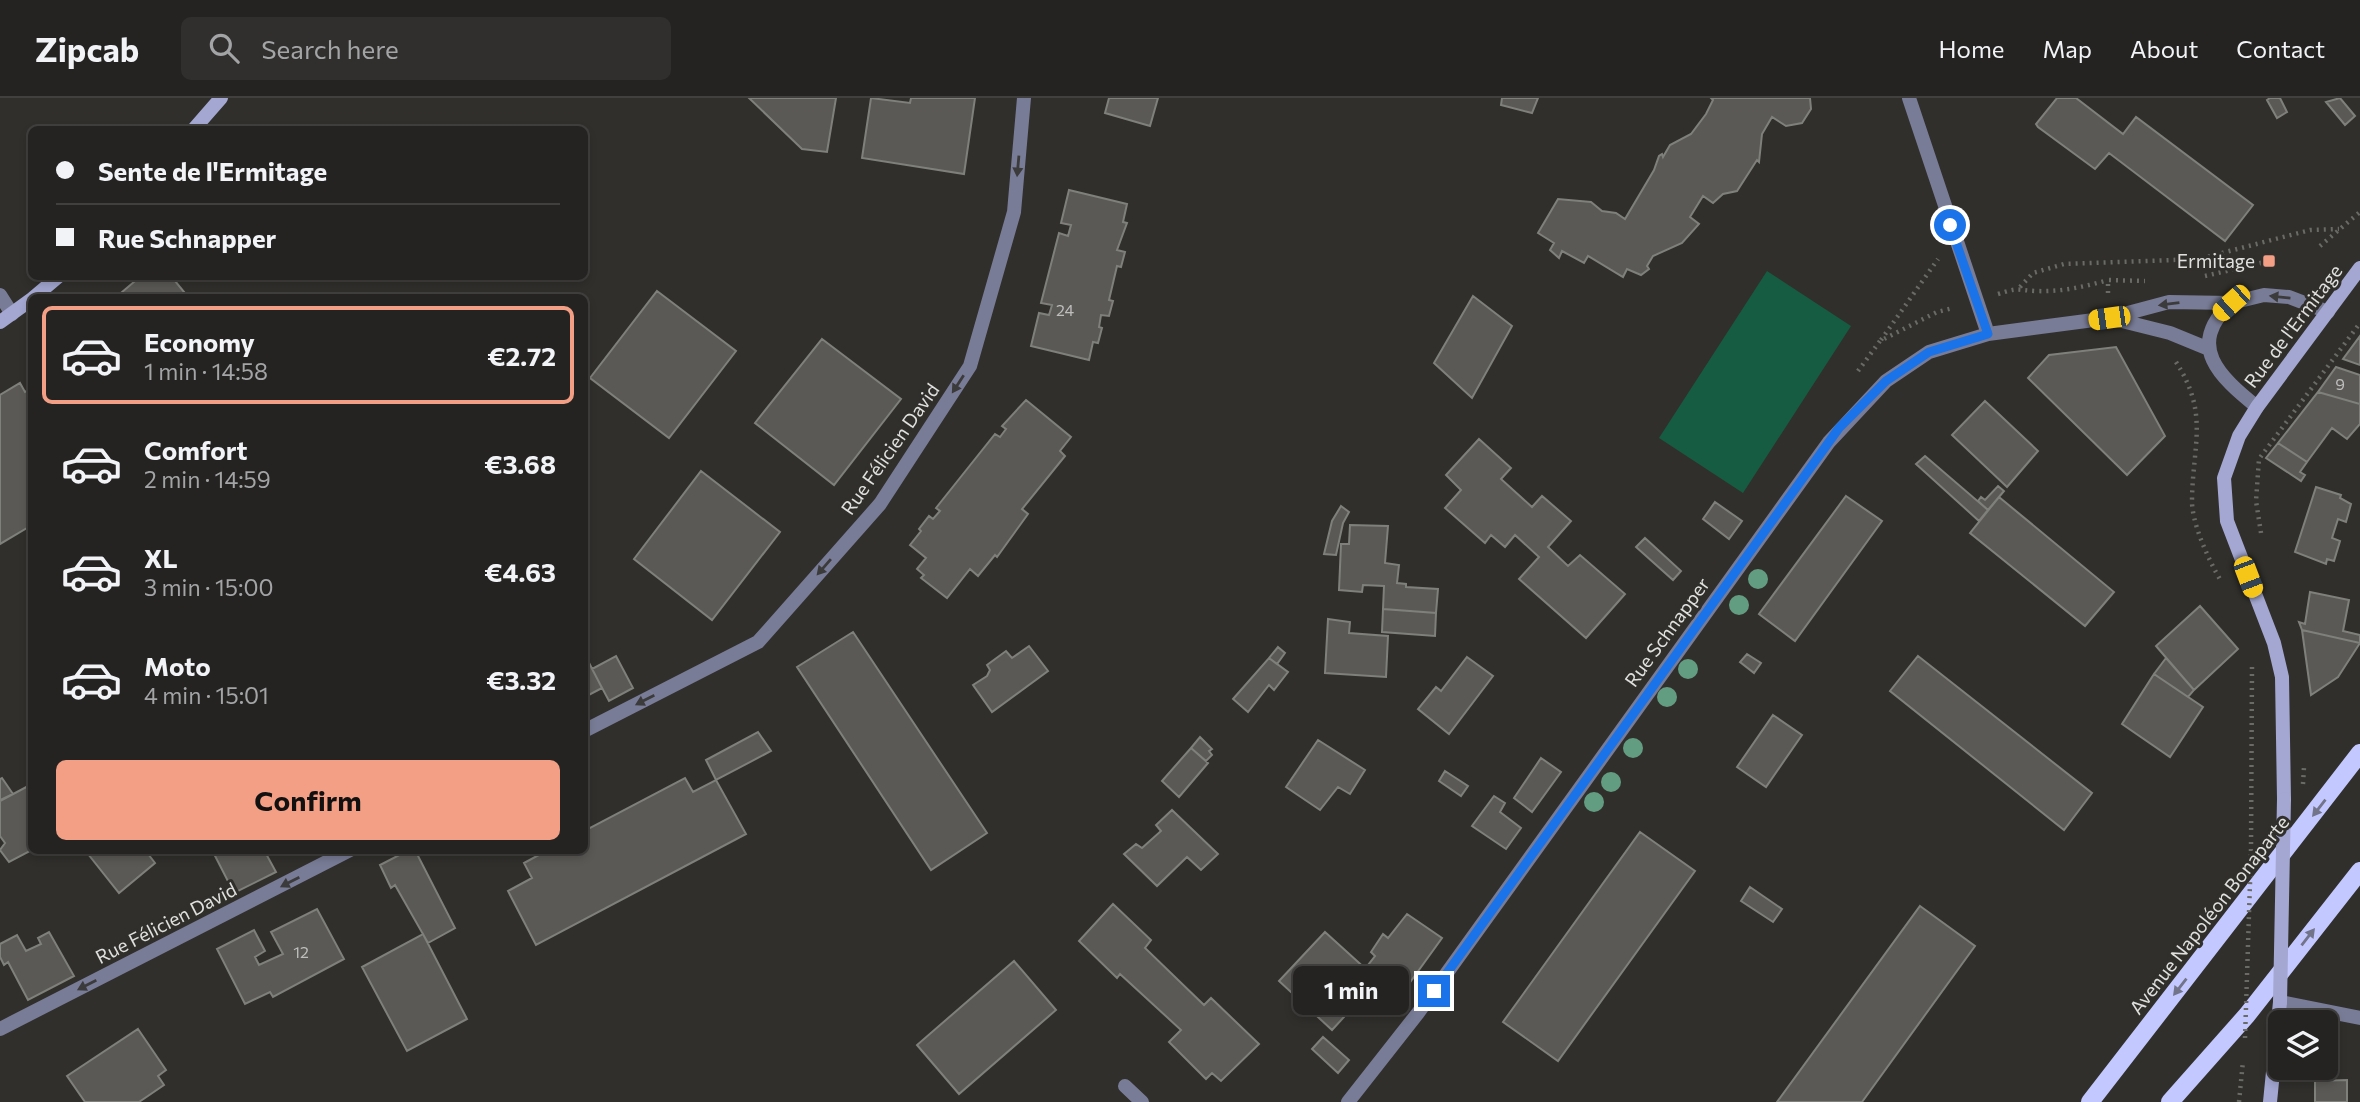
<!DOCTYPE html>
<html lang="en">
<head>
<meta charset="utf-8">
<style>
	:root { --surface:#242321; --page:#302f2e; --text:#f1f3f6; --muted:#a3a4a5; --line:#41403f; --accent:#f39f85 }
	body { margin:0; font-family:Commissioner,sans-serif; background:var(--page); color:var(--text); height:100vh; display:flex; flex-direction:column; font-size:26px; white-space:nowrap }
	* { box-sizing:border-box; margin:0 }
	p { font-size:23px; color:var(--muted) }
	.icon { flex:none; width:38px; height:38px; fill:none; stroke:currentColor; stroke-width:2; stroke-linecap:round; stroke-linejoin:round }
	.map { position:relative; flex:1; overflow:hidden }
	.details { position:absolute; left:28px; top:196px; width:560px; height:560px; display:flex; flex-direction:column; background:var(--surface); border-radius:10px; box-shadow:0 4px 10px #0003,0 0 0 2px var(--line) }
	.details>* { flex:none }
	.guide { position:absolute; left:28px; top:28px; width:560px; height:154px; border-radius:10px; box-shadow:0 4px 10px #0003,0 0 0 2px var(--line); display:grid; align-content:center; height:154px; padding:0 28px; background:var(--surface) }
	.buttons { position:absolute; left:2268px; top:912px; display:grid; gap:14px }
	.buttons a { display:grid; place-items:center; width:70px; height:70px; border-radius:10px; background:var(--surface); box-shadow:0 4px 10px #0003,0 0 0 2px var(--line); font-size:35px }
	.end { position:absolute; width:32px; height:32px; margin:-16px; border:9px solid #1a73e8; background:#fff; box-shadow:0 0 0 4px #fff }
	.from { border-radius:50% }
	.bubble { position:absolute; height:49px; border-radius:10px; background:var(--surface); box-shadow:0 4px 10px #0003,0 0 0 2px var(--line); font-size:23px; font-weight:700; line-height:49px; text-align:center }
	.car { position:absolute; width:21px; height:42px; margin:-21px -10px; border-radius:9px; box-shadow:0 0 5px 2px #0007; background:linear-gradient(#f5c518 24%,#345 0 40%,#f5c518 0 76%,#345 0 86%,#f5c518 0) }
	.guide b { display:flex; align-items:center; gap:24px; height:66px; font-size:26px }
	.guide b+b { border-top:2px solid var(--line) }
	.guide i { width:18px; height:18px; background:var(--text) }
	ul { padding:12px 0 0; list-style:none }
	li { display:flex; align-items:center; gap:21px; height:98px; margin:0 14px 10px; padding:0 14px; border:4px solid transparent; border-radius:10px }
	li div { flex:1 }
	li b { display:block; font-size:26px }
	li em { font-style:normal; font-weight:700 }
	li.on { border-color:var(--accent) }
	li>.icon { width:63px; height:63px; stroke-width:1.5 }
	.action { display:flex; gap:14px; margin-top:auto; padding:14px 28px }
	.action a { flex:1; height:80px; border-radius:10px; background:var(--accent); color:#111; font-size:28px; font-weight:700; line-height:80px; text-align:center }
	header { display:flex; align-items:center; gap:42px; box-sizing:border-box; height:98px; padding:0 35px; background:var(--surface); border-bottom:2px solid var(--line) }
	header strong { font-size:33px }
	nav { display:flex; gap:38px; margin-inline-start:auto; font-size:24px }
	.search { width:490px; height:63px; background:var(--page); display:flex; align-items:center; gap:18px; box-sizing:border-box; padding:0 24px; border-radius:10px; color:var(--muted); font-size:26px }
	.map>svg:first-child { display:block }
	.green { fill:#165c42 }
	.building { fill:#5a5956; stroke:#7f7f7b; stroke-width:2 }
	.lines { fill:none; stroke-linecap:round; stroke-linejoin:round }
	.path { stroke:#6a6a67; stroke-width:4.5; stroke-dasharray:2 5; stroke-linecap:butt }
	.lane { stroke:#797c96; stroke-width:14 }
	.street { stroke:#797c96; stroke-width:14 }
	.secondary { stroke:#a3a7d1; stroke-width:14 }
	.primary { stroke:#c3c8fe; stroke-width:18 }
	.path-bridge { stroke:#6a6a67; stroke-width:4.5; stroke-dasharray:2 5; stroke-linecap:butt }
	.secondary-bridge { stroke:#a3a7d1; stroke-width:14 }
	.tree { fill:#639d81 }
	.oneway { fill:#3b3b3c }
	.oneway2 { fill:#72748a }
	.route { stroke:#1a73e8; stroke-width:9 }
	.poi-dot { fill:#f39f85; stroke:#302f2c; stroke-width:2.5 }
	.labels { text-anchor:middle; stroke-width:6; stroke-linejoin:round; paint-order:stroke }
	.number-label { font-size:16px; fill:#bebebc }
	.poi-label { font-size:19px; fill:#e0e0de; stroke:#302f2c; text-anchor:end }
	.street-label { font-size:19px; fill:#e0e0de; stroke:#302f2c }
</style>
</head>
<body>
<header>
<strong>Zipcab</strong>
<div class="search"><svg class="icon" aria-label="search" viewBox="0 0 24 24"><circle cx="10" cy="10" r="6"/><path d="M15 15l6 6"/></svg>Search here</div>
<nav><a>Home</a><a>Map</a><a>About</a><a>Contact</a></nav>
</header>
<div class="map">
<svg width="2360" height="1004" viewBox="0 0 2360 1004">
	<rect width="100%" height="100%" fill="#302f2c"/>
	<path class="green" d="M1767 173 1851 228 1743 395 1659 340Z"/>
	<path class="building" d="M749 0H836L827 54 802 51Z
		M871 0 910 5 911 0H975L964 76 862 60Z
		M1109 0H1158L1150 28 1105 15Z
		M1502 0H1538L1532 15 1501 7Z
		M1711 0H1810L1811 11 1802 25 1786 28 1772 19 1762 36 1759 64 1757 62 1737 93 1723 96 1713 105 1703 98 1690 119 1699 126 1682 145 1653 158 1647 168 1649 171 1641 177 1627 171 1623 179 1588 158 1584 165 1562 153 1559 160 1550 152 1554 145 1538 135 1558 101 1591 104 1602 113 1616 115 1625 121 1654 72 1659 58 1662 56 1663 59 1670 47 1691 36 1706 16 1713 2Z
		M2057 0H2076L2123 36 2136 19 2253 107 2225 143 2109 55 2095 71 2038 29 2036 26Z
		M2270 0H2280L2287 14 2277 20 2267 2Z
		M2340 0 2355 18 2345 27 2326 4Z
		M1069 92 1127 106 1123 124 1127 125 1117 152 1125 154 1121 169 1117 168 1109 202 1113 203 1109 218 1101 217 1099 229 1102 230 1098 245 1093 244 1089 262 1031 248 1039 215 1049 217 1052 207 1041 205 1059 135 1068 138 1071 127 1061 125Z
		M141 178H171L189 200H115Z
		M657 193 736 253 669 340 590 280Z
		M1473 198 1512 228 1472 300 1434 265Z
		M2360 238V267L2343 261Z
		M822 241 901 301 834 387 755 325Z
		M2116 249 2165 338 2127 377 2028 280 2049 257Z
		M2336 269 2360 277V306L2318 294Z
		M20 285 25 294 32 290V427L0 446V297Z
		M2318 294 2360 306V326L2347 341 2332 330 2307 364 2278 345Z
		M1026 302 1071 339 1060 353 1065 358 1022 411 1028 416 997 459 995 457 978 478 970 471 947 500 921 480 924 477 917 471 926 460 910 447 921 433 919 431 929 418 933 421 940 413 936 410 995 336 1000 339 1006 331 1002 328Z
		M1985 303 2038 353 2007 389 1952 337Z
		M1479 341 1511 370 1501 381 1532 409 1542 398 1571 423 1548 449 1568 468 1580 457 1625 496 1586 540 1519 481 1539 459 1515 437 1505 449 1491 437 1485 445 1445 410 1461 392 1446 377Z
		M2278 345 2307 364 2300 374 2305 377 2301 383 2266 360Z
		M1925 358 1988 412 1979 423 1916 366Z
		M701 373 780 434 712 522 634 461Z
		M1998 388 2004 393 1988 412 1978 403 1981 399 1985 402Z
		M2316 389 2341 397 2340 400 2351 406 2346 424 2338 421 2332 440 2340 443 2334 463 2327 461 2326 466 2295 454Z
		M1846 398 1882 423 1795 543 1759 516Z
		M1999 399 2114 494 2085 528 1970 435Z
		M1715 404 1742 423 1729 441 1703 421Z
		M1341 408 1349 414 1343 425 1336 457 1324 456 1332 423Z
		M1350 427 1388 428 1385 465 1399 467 1397 485 1406 486V489L1438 491 1436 515 1383 511 1384 488 1363 487 1362 494 1339 492 1341 446H1349Z
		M1645 440 1681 473 1673 482 1636 449Z
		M2310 494 2349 502 2343 533 2360 537V545L2302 532 2299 524 2305 526Z
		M2200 508 2238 551 2194 592 2156 548Z
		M1383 511 1436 515 1435 538 1382 534Z
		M1328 521 1350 524 1349 535 1388 538 1386 579 1325 575Z
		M2302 532 2360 545 2338 579 2311 597Z
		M853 534 987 735 931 772 797 569Z
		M1029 548 1048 573 992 614 973 587 987 578 990 572 987 567 1006 553 1012 560Z
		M1278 549 1285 555 1277 566 1269 560Z
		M584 555 602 590 585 599H584Z
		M1747 556 1761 565 1754 575 1740 564Z
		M616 558 633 590 609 603 592 571Z
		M1918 558 2092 695 2064 732 1890 593Z
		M1467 559 1493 578 1449 636 1418 611 1436 589 1441 593Z
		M1269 560 1288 574 1274 592 1269 587 1248 614 1233 601Z
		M2166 560 2194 592 2188 599 2154 576Z
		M2154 576 2203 609 2170 659 2122 626Z
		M1773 617 1802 637 1766 689 1737 669Z
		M758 634 771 653 716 682 706 662Z
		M1200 639 1212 651 1209 653 1212 657 1206 663 1191 650Z
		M1318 642 1365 672 1350 696 1338 689 1320 712 1286 689Z
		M1191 650 1208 665 1179 699 1162 683Z
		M1541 660 1561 674 1532 714 1514 700Z
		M1445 673 1468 688 1461 698 1439 683Z
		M2 680 13 696 0 702V681Z
		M685 680 693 694 716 682 746 736 536 847 508 793 532 780 524 765 548 752H584V733Z
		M32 686V752L9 764 0 752 5 745 0 738V703Z
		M1494 698 1505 705 1500 714 1521 730 1506 751 1472 728Z
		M1172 712 1218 756 1201 772 1187 759 1157 788 1124 756 1136 746 1142 750 1161 733 1156 727Z
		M1640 734 1695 773 1558 963 1503 924Z
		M93 752H145L155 765 119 795 88 756Z
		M212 752H264L276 774 234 795Z
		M409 752H415L455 830 428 845 395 787 391 790 380 767Z
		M1750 789 1782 811 1773 824 1741 803Z
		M1113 806 1151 842 1145 850 1204 907 1211 900 1259 946 1221 983 1212 975 1206 981 1169 944 1181 932 1120 876 1117 880 1079 843Z
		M1920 808 1975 848 1862 1004H1777Z
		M317 811 344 861 273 899 270 894 245 906 217 851 254 832 265 853 255 859 259 867 283 856 271 834Z
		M1407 816 1442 840 1398 901 1365 871 1375 858 1371 854 1383 836 1388 840Z
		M49 834 74 878 28 902 8 864 4 867 0 859V846L17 837 26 853 41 846 38 840Z
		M1325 834 1378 882 1332 932 1279 883Z
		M423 836 467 921 407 953 362 869Z
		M1014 863 1056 912 959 996 917 947Z
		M138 931 166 972 158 978 164 987 139 1004H85L67 978Z
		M1323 939 1349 962 1338 975 1312 951Z
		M2347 982V1004H2315V983Z"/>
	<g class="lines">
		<path class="path" d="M2320 148 2360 114
			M2205 178 2269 163
			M2020 189 2033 175 2064 166 2199 161 2310 132 2339 131
			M2108 195V182L2145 183
			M1998 196C2020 189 2015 192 2036 193 2060 194 2084 189 2108 182
			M1881 242 1938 161
			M2176 264C2209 315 2193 346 2192 401 2191 424 2209 463 2221 483
			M1858 273 1880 243 1937 214 1953 210
			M2261 435 2256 403 2259 361 2360 225
			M2251 753 2252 569
			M2239 1004 2243 963"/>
		<path class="lane" d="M1125 988 1142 1004"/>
		<path class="street" d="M1909 0 1988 236
			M0 197 12 216
			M2231 205C2185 248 2220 279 2257 309
			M2110 220 2170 235 2209 251
			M584 633 758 544 880 406 970 268 1014 114 1024 0
			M2280 904 2360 920
			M0 931 350 752
			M1348 1004 1418 915 1829 344 1886 283 1929 254 1988 236 2109 220 2169 204 2231 205 2264 197 2289 199 2328 214"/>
		<path class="secondary" d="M193 32 221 0
			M33 200 59 178
			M0 224 32 201
			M2284 701 2282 579 2274 545 2227 423 2224 380 2239 338 2257 309 2360 170
			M2270 1004 2280 904"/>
		<path class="primary" d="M2090 1004 2360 655
			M2170 1004 2247 917 2360 773"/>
		<path class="path-bridge" d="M2303 686 2304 669
			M2245 940 2251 754"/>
		<path class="secondary-bridge" d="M2280 904 2284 701"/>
	</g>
	<g class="tree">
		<circle cx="1758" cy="481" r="10"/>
		<circle cx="1739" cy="507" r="10"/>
		<circle cx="1688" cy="571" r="10"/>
		<circle cx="1667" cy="599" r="10"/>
		<circle cx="1633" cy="650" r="10"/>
		<circle cx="1611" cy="684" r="10"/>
		<circle cx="1594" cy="704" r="10"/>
	</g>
	<defs><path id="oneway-solid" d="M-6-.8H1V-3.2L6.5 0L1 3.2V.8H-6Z" transform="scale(1.75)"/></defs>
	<g class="oneway">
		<use href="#oneway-solid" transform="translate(1018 68) rotate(95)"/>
		<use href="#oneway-solid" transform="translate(2280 199) rotate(-174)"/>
		<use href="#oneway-solid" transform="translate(2169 206) rotate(173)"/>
		<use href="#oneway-solid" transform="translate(958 286) rotate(123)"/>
		<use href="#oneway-solid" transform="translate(824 469) rotate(131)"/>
		<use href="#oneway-solid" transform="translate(645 602) rotate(153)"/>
		<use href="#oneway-solid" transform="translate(290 784) rotate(153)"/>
		<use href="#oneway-solid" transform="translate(87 887) rotate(153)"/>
	</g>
	<g class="oneway2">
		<use href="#oneway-solid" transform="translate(2319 710) rotate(128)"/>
		<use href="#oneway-solid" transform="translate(2308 839) rotate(-52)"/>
		<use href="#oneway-solid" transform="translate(2180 889) rotate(128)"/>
	</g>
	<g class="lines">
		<path class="route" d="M1434 893 1839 330 1886 283 1929 254 1988 236 1950 127"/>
	</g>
	<rect class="poi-dot" x="2262" y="156" width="14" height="14" rx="3.5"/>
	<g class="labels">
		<g class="number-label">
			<text x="1065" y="218">24</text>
			<text x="2340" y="292">9</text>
			<text x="301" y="860">12</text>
		</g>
		<g class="poi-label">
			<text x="2255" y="170">Ermitage</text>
		</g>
		<g class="street-label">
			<text transform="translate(2293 228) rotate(-53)" y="7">Rue de l'Ermitage</text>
			<text transform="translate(890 351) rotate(-55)" y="7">Rue Félicien David</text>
			<text transform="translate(1667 534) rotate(-54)" y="7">Rue Schnapper</text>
			<text transform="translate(2209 817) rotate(-52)" y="7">Avenue Napoléon Bonaparte</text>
			<text transform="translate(166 825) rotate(-27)" y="7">Rue Félicien David</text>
		</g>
	</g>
</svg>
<div class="buttons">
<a><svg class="icon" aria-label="layers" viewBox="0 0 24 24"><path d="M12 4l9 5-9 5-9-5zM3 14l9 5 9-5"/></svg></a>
</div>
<i class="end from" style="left:1950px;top:127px"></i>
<i class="end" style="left:1434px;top:893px"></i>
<div class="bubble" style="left:1293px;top:868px;width:116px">1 min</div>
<i class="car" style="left:2231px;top:205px;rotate:228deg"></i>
<i class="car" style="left:2109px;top:220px;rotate:262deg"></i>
<i class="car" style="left:2248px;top:479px;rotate:159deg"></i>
<div class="guide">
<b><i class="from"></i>Sente de l'Ermitage</b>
<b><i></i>Rue Schnapper</b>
</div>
<section class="details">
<ul>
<li class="on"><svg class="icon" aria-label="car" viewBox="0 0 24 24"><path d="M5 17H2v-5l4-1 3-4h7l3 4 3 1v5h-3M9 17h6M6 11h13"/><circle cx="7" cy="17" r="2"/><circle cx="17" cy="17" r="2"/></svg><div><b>Economy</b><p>1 min · 14:58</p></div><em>€2.72</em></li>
<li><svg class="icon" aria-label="car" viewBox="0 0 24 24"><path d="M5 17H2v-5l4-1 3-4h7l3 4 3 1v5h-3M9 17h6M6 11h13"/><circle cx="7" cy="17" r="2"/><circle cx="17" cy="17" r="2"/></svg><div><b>Comfort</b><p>2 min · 14:59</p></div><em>€3.68</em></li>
<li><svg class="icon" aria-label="car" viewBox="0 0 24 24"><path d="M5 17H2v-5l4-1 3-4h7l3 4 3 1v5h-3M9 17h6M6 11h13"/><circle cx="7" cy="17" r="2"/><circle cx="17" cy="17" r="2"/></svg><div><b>XL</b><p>3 min · 15:00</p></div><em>€4.63</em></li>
<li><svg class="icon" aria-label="car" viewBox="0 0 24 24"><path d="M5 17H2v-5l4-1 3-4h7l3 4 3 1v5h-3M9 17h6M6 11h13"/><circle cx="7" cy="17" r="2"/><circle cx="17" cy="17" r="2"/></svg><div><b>Moto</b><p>4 min · 15:01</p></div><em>€3.32</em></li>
</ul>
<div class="action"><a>Confirm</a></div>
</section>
</div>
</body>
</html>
